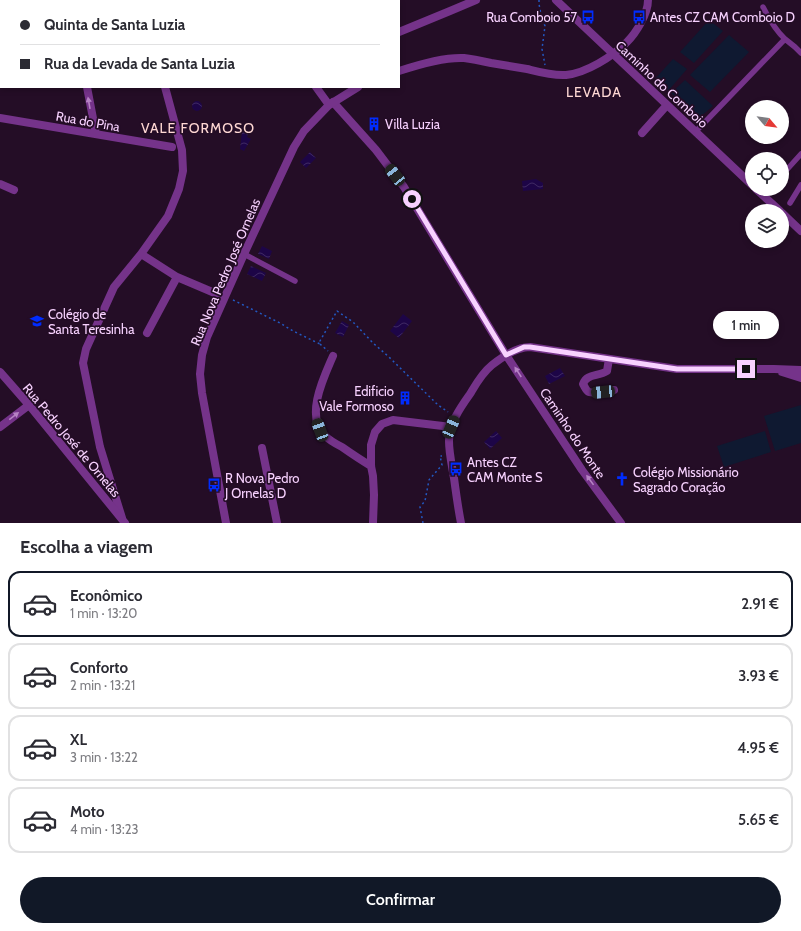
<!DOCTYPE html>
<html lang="pt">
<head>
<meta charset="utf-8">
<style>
	:root { --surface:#fff; --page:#f7f7f7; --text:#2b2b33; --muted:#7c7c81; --line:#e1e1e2; --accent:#111827 }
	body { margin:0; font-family:Cabin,sans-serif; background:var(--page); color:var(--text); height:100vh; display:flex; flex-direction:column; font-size:15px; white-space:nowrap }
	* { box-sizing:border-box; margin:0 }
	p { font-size:13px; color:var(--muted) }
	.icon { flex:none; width:22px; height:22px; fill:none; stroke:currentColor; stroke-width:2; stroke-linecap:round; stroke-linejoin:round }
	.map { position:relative; height:523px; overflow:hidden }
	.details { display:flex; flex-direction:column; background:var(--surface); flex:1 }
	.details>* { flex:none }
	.top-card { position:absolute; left:0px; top:0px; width:400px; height:88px; box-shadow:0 2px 6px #0003; display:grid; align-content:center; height:88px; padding:0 20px; background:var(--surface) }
	.needle { width:26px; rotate:119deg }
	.fabs { position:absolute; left:745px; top:100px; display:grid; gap:8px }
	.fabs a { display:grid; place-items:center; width:44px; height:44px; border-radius:50%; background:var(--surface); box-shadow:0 2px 6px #0003; font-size:20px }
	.end { position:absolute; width:18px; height:18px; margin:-9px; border:5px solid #f8d2ff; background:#111; box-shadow:0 0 0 2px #111 }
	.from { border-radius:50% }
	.bubble { position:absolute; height:28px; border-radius:14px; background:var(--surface); box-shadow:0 2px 6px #0003; font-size:13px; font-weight:600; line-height:28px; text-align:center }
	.car { position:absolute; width:12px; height:24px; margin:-12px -6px; border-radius:5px; box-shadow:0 0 3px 1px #0007; background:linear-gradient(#222 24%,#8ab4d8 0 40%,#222 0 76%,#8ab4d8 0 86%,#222 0) }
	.top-card b { display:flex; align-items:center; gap:14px; height:38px; font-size:15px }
	.top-card b+b { border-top:1px solid var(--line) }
	.top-card i { width:10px; height:10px; background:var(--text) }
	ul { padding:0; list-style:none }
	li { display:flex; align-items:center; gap:12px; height:66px; margin:0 8px 6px; padding:0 12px; border:2px solid var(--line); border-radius:12px }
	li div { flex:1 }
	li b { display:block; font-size:15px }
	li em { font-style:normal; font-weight:600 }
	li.on { border-color:var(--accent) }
	li>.icon { width:36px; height:36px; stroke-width:1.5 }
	h2 { padding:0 20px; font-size:18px; line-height:48px }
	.primary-button { display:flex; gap:8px; margin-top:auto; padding:8px 20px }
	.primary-button a { flex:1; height:46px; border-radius:24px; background:var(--accent); color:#fff; font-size:16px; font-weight:600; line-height:46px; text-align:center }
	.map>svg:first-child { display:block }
	.garden { fill:#0f1931 }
	.water { fill:url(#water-waves) }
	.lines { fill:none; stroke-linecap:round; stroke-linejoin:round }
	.path { stroke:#2358c1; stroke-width:1.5; stroke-dasharray:2 3; stroke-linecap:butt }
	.service { stroke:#75338a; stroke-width:5.5 }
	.minor { stroke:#75338a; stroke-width:8 }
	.tertiary { stroke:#75338a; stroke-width:8 }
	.oneway { fill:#b682c4 }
	.route { stroke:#f8d2ff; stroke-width:5 }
	.labels { text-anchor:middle; stroke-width:3.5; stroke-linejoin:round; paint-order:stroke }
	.poi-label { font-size:13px; fill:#f8d2ff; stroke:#240d26; text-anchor:start }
	.street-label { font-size:13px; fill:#f8d2ff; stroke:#240d26 }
	.neighbourhood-label { font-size:14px; letter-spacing:1px; fill:#ffd8d4; stroke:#240d26 }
</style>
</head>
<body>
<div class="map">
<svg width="801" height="523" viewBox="0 0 801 523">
	<defs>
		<pattern id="water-waves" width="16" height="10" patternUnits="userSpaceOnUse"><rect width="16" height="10" fill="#1d0547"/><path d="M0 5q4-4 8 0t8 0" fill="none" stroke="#3f2963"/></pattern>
	</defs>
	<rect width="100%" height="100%" fill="#240d26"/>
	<path class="garden" d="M709 20 723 31 694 63 680 52Z
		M729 35 749 52 710 92 690 75Z
		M673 59 687 69 668 91 654 80Z
		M685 80 713 106 699 118 671 93Z
		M801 405V443L775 451 764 416Z
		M765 431 771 452 724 467 717 446Z"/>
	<path class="water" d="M192 106a5 5 0 1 1 10 0a5 5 0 1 1-10 0Z
		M242 131 248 134 247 137 251 139 244 151 240 149Z
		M310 152 316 158 306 168 300 162Z
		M536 179 543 183V189L523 191 522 181Z
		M262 246 272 251 269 259 258 254Z
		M251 266 266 273 262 281 247 274Z
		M403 314 412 321 399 338 390 331Z
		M342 321 349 325 343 337 335 333Z
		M560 368 565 376 549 384 545 376Z
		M496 431 502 438 490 449 484 442Z"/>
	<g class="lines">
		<path class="path" d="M311 0 312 1
			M539 0V4L541 15 545 26 542 49 545 65
			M233 300 280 323 293 331 320 344V341L337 311 353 322 373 343 389 357 438 405 448 412
			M320 344 328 351
			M423 523 420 507 425 501 429 480 442 465 440 456H442"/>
		<path class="service" d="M785 39 795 47 801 53
			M695 132 707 120 785 39C775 30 769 19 763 7
			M782 175 801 154
			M763 196 769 189
			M790 203 801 185
			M244 254 295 281"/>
		<path class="minor" d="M237 0 238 1
			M556 0 752 185
			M95 1V0
			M165 1V0
			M399 32 450 11 476 0
			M87 87 96 134
			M316 87 329 105
			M333 102 376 150 404 187 506 355 582 470 621 523
			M0 118 172 147
			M642 133 667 105
			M0 184 14 190
			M756 189 780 211
			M782 213 801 231
			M141 254 177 277 217 294
			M147 333 177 277
			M333 356C324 377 305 415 324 435 329 440 336 444 342 447 352 454 361 460 371 466
			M609 359 607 371C598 377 587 373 583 384 585 387 586 391 589 392 594 394 608 391 614 390
			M782 372 801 378
			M262 448 277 523
			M122 518 100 447 83 363 86 349 114 287 141 254 168 216 179 189 183 171 182 150 165 87
			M373 523 374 495 373 476 371 466V445L375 432 382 424 393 420 451 427
			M461 523C458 508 456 493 454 478 452 466 449 453 449 441 449 424 460 408 470 394 476 384 482 373 492 365 502 357 516 347 530 347L677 369H774L801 370"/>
		<path class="tertiary" d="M399 71C417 65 445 57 464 58 473 59 482 61 491 63 503 65 515 67 527 69 539 72 553 76 566 75 586 73 612 57 627 42 636 33 648 14 648 0
			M0 372 29 405 125 523
			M0 427 29 405
			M226 523 202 393 200 374 202 355 207 337 244 254 294 147 304 131 329 105 358 87"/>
	</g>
	<defs><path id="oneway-solid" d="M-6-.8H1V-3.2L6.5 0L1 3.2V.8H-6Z"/></defs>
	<g class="oneway">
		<use href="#oneway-solid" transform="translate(89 103) rotate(-100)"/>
		<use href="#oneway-solid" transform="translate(518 372) rotate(-123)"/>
		<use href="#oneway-solid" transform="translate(14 416) rotate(-38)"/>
		<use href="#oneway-solid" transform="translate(590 480) rotate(-126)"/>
	</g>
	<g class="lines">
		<path class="route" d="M412 199 506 355 524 347H530L677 369H746"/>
	</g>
	<defs>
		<g id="bus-bare" transform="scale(1.08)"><path d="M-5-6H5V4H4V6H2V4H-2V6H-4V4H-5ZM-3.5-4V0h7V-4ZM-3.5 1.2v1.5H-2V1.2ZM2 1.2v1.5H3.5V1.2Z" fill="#002cfd" stroke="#240d26" stroke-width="2.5" paint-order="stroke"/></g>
		<g id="building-bare" transform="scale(1.08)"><path d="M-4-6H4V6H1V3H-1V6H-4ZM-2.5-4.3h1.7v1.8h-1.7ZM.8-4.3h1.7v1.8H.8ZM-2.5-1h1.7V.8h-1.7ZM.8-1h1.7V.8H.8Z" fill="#002cfd" stroke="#240d26" stroke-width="2.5" paint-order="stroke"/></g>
		<g id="school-bare" transform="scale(1.08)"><path d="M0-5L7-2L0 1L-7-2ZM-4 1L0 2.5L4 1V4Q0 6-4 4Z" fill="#002cfd" stroke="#240d26" stroke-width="2.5" paint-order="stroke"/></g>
		<g id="church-bare" transform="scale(1.08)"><path d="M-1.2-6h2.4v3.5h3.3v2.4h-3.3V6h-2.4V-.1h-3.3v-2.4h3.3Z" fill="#002cfd" stroke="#240d26" stroke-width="2.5" paint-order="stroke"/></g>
	</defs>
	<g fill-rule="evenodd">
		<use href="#bus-bare" x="588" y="17"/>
		<use href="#bus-bare" x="639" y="17"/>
		<use href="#building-bare" x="374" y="124"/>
		<use href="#school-bare" x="37" y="321"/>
		<use href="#building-bare" x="405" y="398"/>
		<use href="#bus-bare" x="456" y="469"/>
		<use href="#church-bare" x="622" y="479"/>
		<use href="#bus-bare" x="214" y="485"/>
	</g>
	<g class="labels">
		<g class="poi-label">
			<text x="577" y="22" text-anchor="end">Rua Comboio 57</text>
			<text x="650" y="22">Antes CZ CAM Comboio D</text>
			<text x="385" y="129">Villa Luzia</text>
			<text x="48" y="319">Colégio de<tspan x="48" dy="15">Santa Teresinha</tspan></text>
			<text x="394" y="396" text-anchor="end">Edificio<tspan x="394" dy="15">Vale Formoso</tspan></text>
			<text x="467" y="467">Antes CZ<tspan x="467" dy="15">CAM Monte S</tspan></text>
			<text x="633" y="477">Colégio Missionário<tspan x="633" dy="15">Sagrado Coração</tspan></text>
			<text x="225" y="483">R Nova Pedro<tspan x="225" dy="15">J Ornelas D</tspan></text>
		</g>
		<g class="street-label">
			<text transform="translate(662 84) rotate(43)" y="5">Caminho do Comboio</text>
			<text transform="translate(88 121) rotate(10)" y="5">Rua do Pina</text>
			<text transform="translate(225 272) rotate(-67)" y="5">Rua Nova Pedro José Ornelas</text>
			<text transform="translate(573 433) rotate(56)" y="5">Caminho do Monte</text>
			<text transform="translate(72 440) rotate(50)" y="5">Rua Pedro José de Ornelas</text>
		</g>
		<g class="neighbourhood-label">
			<text x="594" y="97">LEVADA</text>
			<text x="198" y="133">VALE FORMOSO</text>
		</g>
	</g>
</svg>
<div class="fabs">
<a><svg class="needle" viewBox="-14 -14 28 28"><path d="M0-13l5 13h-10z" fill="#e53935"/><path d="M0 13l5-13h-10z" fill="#7c7c81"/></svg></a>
<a><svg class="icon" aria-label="locate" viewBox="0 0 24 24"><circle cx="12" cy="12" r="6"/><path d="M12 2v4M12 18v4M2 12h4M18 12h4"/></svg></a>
<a><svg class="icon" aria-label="layers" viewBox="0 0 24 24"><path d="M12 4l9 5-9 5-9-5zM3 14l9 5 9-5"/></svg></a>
</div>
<i class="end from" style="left:412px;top:199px"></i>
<i class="end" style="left:746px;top:369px"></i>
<div class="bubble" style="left:713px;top:311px;width:66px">1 min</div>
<i class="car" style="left:395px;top:175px;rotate:322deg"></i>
<i class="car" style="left:603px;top:392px;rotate:264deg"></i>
<i class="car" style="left:451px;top:427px;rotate:23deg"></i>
<i class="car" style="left:320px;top:430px;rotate:340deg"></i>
<div class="top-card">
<b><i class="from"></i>Quinta de Santa Luzia</b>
<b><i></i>Rua da Levada de Santa Luzia</b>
</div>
</div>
<section class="details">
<h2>Escolha a viagem</h2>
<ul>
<li class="on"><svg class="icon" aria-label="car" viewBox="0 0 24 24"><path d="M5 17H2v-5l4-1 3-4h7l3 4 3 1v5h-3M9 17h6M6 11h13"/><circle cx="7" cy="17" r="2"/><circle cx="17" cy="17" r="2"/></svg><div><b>Econômico</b><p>1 min · 13:20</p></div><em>2.91 €</em></li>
<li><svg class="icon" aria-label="car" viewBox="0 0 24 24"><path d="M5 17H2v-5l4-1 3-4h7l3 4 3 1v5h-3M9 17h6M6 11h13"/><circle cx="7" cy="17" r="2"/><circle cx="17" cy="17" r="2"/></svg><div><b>Conforto</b><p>2 min · 13:21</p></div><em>3.93 €</em></li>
<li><svg class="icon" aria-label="car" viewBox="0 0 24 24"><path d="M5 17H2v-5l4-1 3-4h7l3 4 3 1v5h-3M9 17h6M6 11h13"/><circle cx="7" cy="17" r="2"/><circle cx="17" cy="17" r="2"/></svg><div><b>XL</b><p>3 min · 13:22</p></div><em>4.95 €</em></li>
<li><svg class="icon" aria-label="car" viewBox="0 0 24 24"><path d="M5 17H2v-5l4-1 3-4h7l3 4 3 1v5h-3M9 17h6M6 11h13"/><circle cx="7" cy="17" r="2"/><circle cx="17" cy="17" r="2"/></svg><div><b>Moto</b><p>4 min · 13:23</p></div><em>5.65 €</em></li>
</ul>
<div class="primary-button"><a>Confirmar</a></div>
</section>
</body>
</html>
